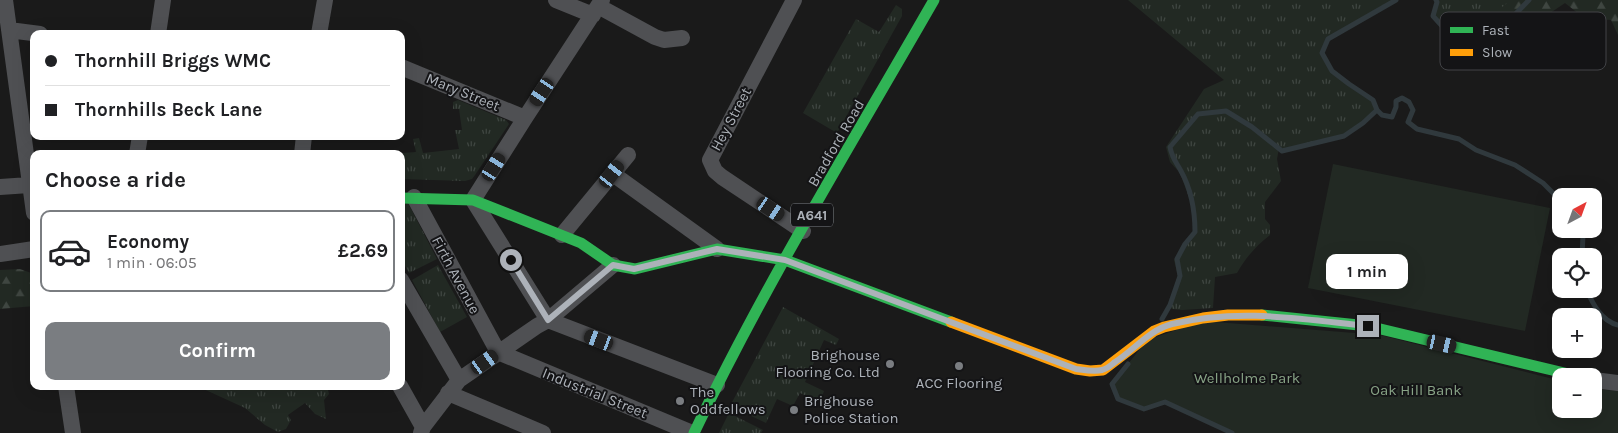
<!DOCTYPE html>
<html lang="en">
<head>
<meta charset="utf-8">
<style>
	:root { --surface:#fff; --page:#f2f2f2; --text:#202124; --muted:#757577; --line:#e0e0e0; --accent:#7a7d81 }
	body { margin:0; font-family:Karla,sans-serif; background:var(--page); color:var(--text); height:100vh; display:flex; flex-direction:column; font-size:19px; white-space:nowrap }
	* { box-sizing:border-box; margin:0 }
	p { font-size:16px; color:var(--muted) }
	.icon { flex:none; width:28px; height:28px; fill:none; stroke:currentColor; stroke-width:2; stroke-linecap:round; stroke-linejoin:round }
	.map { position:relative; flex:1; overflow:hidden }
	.side { position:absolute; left:30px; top:150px; width:375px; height:240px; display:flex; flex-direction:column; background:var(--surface); border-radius:10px; box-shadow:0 5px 20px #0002 }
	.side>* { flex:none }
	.guide { position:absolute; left:30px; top:30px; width:375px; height:110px; border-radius:10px; box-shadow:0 5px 20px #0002; display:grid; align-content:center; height:110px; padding:0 15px; background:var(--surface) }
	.needle { width:32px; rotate:41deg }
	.controls { position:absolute; left:1552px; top:188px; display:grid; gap:10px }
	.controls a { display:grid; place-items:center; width:50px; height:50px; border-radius:10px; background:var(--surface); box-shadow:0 5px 20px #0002; font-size:25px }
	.end { position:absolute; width:22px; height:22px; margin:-11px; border:6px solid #adb2b9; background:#111; box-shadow:0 0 0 2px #111 }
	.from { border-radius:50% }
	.bubble { position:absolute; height:35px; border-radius:10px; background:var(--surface); box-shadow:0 5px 20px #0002; font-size:16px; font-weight:700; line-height:35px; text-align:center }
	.car { position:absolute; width:15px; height:30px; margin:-15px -8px; border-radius:6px; box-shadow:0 0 4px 1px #0007; background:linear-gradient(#222 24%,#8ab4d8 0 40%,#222 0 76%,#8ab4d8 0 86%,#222 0) }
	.guide b { display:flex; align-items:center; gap:18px; height:48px; font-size:19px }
	.guide b+b { border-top:1px solid var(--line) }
	.guide i { width:12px; height:12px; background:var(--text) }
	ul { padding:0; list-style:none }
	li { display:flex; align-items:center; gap:15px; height:82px; margin:0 10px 8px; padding:0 5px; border:2px solid transparent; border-radius:10px }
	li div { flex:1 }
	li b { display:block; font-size:19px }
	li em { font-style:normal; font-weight:700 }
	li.current { border-color:var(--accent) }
	li>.icon { width:45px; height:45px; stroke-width:1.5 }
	h2 { padding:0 15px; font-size:22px; line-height:60px }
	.action { display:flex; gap:10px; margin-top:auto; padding:10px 15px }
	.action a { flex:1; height:58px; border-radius:10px; background:var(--accent); color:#fff; font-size:20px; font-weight:700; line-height:58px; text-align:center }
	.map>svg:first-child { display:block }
	.grass { fill:url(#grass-tufts) }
	.forest { fill:url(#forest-firs) }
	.park { fill:#222923 }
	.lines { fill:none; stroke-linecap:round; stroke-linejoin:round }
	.stream { stroke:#30393d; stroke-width:5 }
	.street { stroke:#4f5053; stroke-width:16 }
	.fast { stroke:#30b455; stroke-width:11 }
	.slow { stroke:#ff9f0a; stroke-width:11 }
	.route { stroke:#adb2b9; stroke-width:6 }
	.poi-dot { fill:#7a7d81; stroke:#141416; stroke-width:2 }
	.labels { text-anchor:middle; stroke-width:4; stroke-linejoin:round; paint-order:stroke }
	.shield { fill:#141416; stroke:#7f8388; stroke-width:1 }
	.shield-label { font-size:14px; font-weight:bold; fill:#adb2b9 }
	.street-label { font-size:15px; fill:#adb2b9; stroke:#141416 }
	.poi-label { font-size:15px; fill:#adb2b9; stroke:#141416; text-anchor:start }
	.park-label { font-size:15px; fill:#88a386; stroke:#141416 }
	.key { fill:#141416; stroke:#424347; stroke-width:1 }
	.key-label { font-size:14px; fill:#adb2b9 }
</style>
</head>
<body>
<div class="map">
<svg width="1618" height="433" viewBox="0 0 1618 433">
	<defs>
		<pattern id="grass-tufts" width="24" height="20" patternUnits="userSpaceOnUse" patternTransform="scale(1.25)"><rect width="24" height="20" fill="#222923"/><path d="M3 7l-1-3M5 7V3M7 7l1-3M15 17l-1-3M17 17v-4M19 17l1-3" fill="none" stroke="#3f4641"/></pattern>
		<pattern id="forest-firs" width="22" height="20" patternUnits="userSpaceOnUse" patternTransform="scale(1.25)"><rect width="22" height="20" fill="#222923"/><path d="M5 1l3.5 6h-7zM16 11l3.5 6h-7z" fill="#3f4641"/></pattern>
	</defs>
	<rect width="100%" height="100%" fill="#1a1a1a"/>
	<path class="grass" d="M1128 0H1396L1328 39 1322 53 1332 71 1349 84 1373 100 1377 110 1363 123 1344 136 1283 151 1279 148 1277 159 1281 181 1265 202V219L1270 225V235C1256 246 1246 257 1237 273L1215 277 1213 308 1182 310 1172 309 1168 305 1178 276 1174 260 1193 231 1194 211 1180 173 1170 162 1166 147 1204 89 1224 80Z
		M1436 0H1529L1475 36H1451L1433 16 1437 2Z
		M896 5 902 9V16L837 133 803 113 856 19 879 32Z
		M458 100 506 120 509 124 475 175 472 179 465 181 401 179V154H387L416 152 413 139 419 138 423 153 459 149 455 130H462L459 109H453V102Z
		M408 203 437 259 409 273 401 259V204Z
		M438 265 467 317 440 332 412 280Z
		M783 307 839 339 836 345 824 340 805 382 824 391 820 402 800 393 793 406 777 399 766 423 730 406Z
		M197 386H327L329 394 324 400 326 419 315 414 305 403 288 415 291 420 286 429 278 432 265 425 245 408Z
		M729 413 763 430 761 433H719Z"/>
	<path class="forest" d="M1511 0H1618V35L1611 20 1584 18 1565 3 1477 62 1475 29Z
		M20 269 34 274V306L0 309V270Z"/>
	<path class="park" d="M1333 164 1550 208 1525 331 1308 288Z
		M1203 321 1380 335 1561 381V409H1594V389L1618 391V433H1231L1165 402 1144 409 1118 399 1112 384 1147 340Z"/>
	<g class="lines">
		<path class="stream" d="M1436 0 1437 2 1433 16 1451 36H1475L1496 34 1529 0
			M1377 110 1382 115 1392 117 1396 107V101L1402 98 1409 102 1413 110 1408 122 1417 129 1459 139 1476 150 1515 165 1543 183 1561 201
			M1580 229 1583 235 1582 256
			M1586 289C1593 304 1601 321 1618 325
			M1162 319 1170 305 1180 276 1177 259 1185 244 1195 232C1195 210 1192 191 1181 171 1176 162 1172 158 1170 147L1198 114 1226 111 1252 127 1282 151 1344 136 1363 123 1377 110 1373 100 1349 84 1332 71 1322 53 1328 39 1396 0
			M1128 364 1112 384 1118 399 1144 409 1165 402 1232 433"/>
		<path class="street" d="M5 0 34 213
			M556 0 593 15
			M602 0 525 118 473 200 548 320 717 385
			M794 0 710 160 715 171 722 177 803 231
			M598 6 655 37 664 40 682 38
			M9 30 40 34
			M158 34 163 0
			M319 34 325 0
			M401 67 525 118
			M137 154 140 136
			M302 154 304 136
			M613 174 717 249
			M0 187 29 185
			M414 197 498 352 692 433
			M562 235 628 155
			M0 254 34 249
			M401 280 459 380
			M1594 380 1618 383
			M66 386 73 433
			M400 386 423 427
			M448 393 543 433
			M421 433 423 427 459 380 537 326 548 320 613 265"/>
		<path class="fast" d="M401 198 473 200 581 243 613 265 635 269 717 249 785 260 951 322
			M1262 315 1368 326 1577 376
			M694 433C765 284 852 143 934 0"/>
		<path class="slow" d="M951 322 1076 369 1090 371 1103 370 1154 331 1164 327 1203 318 1228 315H1262"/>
	</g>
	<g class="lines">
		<path class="route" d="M511 260 548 320 613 265 634 269 717 249 785 260 1076 369C1084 370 1094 372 1102 370 1107 369 1111 365 1115 362 1134 350 1149 330 1172 324 1240 308 1300 319 1368 326"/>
	</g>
	<g class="poi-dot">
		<circle cx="890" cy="364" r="5"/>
		<circle cx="959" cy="366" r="5"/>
		<circle cx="680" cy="401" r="5"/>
		<circle cx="794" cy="410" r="5"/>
	</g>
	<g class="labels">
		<rect class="shield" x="791" y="203.5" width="42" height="23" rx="4"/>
		<g class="shield-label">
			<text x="812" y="220">A641</text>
		</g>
		<g class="street-label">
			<text transform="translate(463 92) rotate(22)" y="5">Mary Street</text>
			<text transform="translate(731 119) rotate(-62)" y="5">Hey Street</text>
			<text transform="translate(836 143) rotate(-60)" y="5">Bradford Road</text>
			<text transform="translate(456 275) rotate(62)" y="5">Firth Avenue</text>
			<text transform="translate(595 393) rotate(22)" y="5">Industrial Street</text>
		</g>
		<g class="poi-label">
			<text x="880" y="360" text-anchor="end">Brighouse<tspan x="880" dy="17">Flooring Co. Ltd</tspan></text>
			<text x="959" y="388" text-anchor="middle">ACC Flooring</text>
			<text x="690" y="397">The<tspan x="690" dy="17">Oddfellows</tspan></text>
			<text x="804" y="406">Brighouse<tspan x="804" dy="17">Police Station</tspan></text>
		</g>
		<g class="park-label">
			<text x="1247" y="383">Wellholme Park</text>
			<text x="1416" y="395">Oak Hill Bank</text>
		</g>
	</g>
	<rect x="1440" y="12" width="166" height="58" rx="8" class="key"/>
	<rect x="1450" y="27" width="23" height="6" fill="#30b455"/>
	<rect x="1450" y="49" width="23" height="7" fill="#ff9f0a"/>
	<g class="key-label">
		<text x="1482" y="35">Fast</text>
		<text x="1482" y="57">Slow</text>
	</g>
</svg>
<div class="controls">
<a><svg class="needle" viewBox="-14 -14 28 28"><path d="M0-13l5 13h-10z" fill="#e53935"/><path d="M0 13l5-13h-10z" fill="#757577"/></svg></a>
<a><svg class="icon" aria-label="locate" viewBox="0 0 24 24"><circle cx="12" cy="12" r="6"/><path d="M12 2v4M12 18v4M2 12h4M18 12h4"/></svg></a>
<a>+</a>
<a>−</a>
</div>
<i class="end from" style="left:511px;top:260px"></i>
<i class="end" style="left:1368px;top:326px"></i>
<div class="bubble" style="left:1326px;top:254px;width:82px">1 min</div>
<i class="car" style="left:542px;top:92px;rotate:214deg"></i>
<i class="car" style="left:494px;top:167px;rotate:32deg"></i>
<i class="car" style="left:612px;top:174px;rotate:38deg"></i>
<i class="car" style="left:771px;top:209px;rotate:124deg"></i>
<i class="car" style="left:599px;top:340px;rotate:291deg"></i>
<i class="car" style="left:1442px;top:344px;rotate:103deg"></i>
<i class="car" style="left:485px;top:362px;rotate:55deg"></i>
<div class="guide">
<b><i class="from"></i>Thornhill Briggs WMC</b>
<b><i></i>Thornhills Beck Lane</b>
</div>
<section class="side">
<h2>Choose a ride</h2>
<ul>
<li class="current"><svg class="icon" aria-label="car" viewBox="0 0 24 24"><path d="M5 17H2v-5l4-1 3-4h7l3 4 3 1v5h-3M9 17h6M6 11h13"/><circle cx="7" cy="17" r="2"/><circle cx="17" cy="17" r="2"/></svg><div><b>Economy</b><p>1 min · 06:05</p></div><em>£2.69</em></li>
</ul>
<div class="action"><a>Confirm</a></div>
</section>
</div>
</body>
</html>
